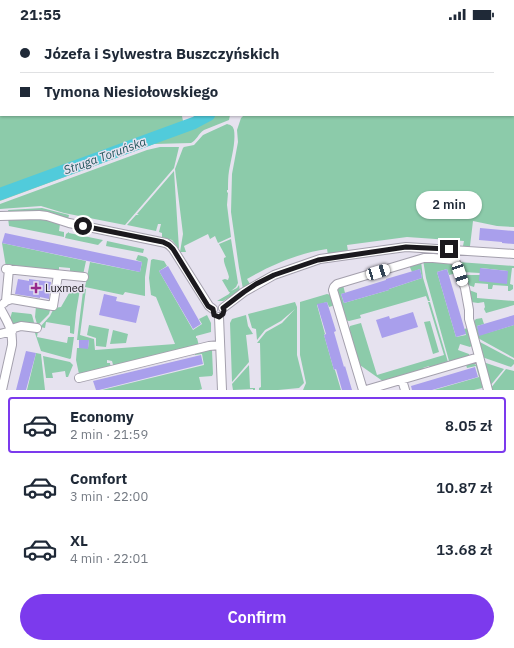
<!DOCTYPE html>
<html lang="en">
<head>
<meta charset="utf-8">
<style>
	:root { --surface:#fff; --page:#f6f6f7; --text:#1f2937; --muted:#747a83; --line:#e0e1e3; --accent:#7c3aed }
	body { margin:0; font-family:"IBM Plex Sans",sans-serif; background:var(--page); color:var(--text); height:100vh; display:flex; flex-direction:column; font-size:15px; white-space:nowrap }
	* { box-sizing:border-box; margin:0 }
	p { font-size:13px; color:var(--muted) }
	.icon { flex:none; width:22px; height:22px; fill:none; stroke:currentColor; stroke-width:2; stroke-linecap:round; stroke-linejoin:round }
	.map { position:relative; height:362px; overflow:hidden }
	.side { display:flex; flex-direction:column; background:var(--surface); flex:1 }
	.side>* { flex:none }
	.top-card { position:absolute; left:0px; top:0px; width:514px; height:88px; box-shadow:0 1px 3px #0004; display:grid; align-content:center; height:88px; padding:0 20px; background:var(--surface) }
	.end { position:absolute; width:18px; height:18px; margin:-9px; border:5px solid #1b191e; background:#fff; box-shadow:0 0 0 2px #fff }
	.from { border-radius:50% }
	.bubble { position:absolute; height:28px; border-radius:14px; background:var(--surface); box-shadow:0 1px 3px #0004; font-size:13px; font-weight:600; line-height:28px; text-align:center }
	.car { position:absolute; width:12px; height:24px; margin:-12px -6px; border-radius:5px; box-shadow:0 0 3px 1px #0007; background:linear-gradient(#fff 24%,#345 0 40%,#fff 0 76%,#345 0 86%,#fff 0) }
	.top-card b { display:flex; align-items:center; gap:14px; height:38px; font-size:15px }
	.top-card b+b { border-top:1px solid var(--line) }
	.top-card i { width:10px; height:10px; background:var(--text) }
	ul { padding:7px 0 0; list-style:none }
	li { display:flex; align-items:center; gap:12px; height:56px; margin:0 8px 6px; padding:0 12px; border:2px solid transparent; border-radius:4px }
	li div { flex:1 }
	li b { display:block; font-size:15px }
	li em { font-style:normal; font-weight:600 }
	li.current { border-color:var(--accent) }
	li>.icon { width:36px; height:36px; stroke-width:1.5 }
	.cta { display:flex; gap:8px; margin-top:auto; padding:8px 20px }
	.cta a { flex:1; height:46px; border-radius:24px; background:var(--accent); color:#fff; font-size:16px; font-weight:600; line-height:46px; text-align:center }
	.status { display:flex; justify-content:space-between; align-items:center; height:28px; padding:0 20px; background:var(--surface); direction:ltr }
	.status svg { height:11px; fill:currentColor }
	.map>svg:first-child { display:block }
	.green { fill:#8ccbaa }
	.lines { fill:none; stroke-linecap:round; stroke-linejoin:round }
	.river { stroke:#51cbdb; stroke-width:12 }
	.building { fill:#a99fec }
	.minor-casing { stroke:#a4a0ad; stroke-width:10 }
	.minor { stroke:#fff; stroke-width:8 }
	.route { stroke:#1b191e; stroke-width:5 }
	.poi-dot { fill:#95298b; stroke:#e6e2ef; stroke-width:1.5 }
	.labels { text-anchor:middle; stroke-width:3; stroke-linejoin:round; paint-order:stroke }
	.poi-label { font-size:11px; fill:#1b191e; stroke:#e6e2ef; text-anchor:start }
	.water-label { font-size:12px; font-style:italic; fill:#21555c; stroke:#e6e2ef }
</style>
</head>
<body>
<div class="status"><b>21:55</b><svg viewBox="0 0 49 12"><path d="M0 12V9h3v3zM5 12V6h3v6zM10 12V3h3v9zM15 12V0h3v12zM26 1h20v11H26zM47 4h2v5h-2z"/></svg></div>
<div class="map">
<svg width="514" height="362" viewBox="0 0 514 362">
	<rect width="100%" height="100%" fill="#e6e2ef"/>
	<path class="green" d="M0 0H164V1H1V73L0 72Z
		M492 0H514V199L497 198 473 193 470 218 469 220H465L463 218 464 213 407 209 347 217 348 223 328 227 327 221C299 225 271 237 247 251L250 256 243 261 239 240 231 184 232 146 238 114 237 102 241 90 244 87H513V1H489Z
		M0 75H1V87H167L182 88 184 98 0 161Z
		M217 87H230L229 92 204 102C198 106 197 112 191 115L154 116 0 173V167L193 97 209 89Z
		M227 96C231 97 233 98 234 102 236 114 231 131 229 143 228 149 228 155 228 162H227V164L228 165 227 177 231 209 218 215 215 208 210 211 208 206 184 218 186 224H180L183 206 175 141 183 120 184 119 194 117 203 107Z
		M160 119H179L174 140 125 197 64 185 41 178 0 181V176L147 122Z
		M174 143 179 221 172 212 162 209V205L159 204 161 196H158L156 203 127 197 136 187H139L137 186Z
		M42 180 69 187 68 191 9 185 8 182Z
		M43 189 60 196 59 203 64 204V209L9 198 8 190Z
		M69 202V205L103 212 98 217 65 210 66 206 69 204Z
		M231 211 238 255 236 259 231 263 237 260 239 257 240 263 223 273H217L229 266 230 264H229L222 252 225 251 228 252 229 249C228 243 223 235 224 230L226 229 219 216Z
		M107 213 144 221 143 225 106 218Z
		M2 215 86 233 83 247 70 244V240L59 239V243L6 239Z
		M138 227 146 229 148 231 145 249V268L125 264 123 267 85 259 90 234 140 244 142 234 136 232Z
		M153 231 164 233 167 238 159 243 193 302 202 296 199 291 207 287 211 295V304L196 308V310H197L199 318 114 340 112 333 107 332V335H110L111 341 79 346 76 332 77 320H88L89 312H77L83 263 85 261H86L80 307 94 311 95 322 175 316 156 269 151 267 149 250 151 232Z
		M423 232 454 234 457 245 449 247 447 241 437 244 456 309 466 307 464 301 468 300 473 317 470 319 460 316 458 322 469 326V330L449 334V333L426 250Z
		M421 233 423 250 430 273H428L426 268 360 287 361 290 349 293 345 292 337 263 339 258 343 257 345 265 341 266 344 275 389 262V261L422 250 420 241 412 244 409 237Z
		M458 234 514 238V240H512L510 256 513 257V261L510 263H508V258L493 257 492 261H488V256L475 255 474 259 468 257 465 249 467 247H480L508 243 481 240 480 245 462 244Z
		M72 260H74L80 261 76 285 74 306 70 305V298L46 294 45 300 40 299 50 288 54 280 61 279Z
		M469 262 477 265V270L514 273V277L486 285 484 281 485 279 484 274 478 275 471 274Z
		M327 266 331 267 335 277 329 279 327 274 317 277 325 306 324 307 334 342H335L341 362H303L306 355 300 327V274Z
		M295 274 297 279V327L304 355 299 360 278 362H259V360L261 359 260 315H257L266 304 282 295 295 281 281 293 265 302 257 312 256 301 252 300 248 286Z
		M428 274H430L448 334 430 340 429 338 423 340 424 342 384 354 357 335 348 303 350 298 361 295 377 347 444 327Z
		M36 278 51 279 49 286 38 297 37 296 35 289Z
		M12 284 31 286 32 287 35 298 12 296 10 291Z
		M246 287 248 298 253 306 246 307 249 334 232 354 230 295 232 291Z
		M482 290 484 296 477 298 480 307 514 297V330L476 309 473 294 476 291Z
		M430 293 439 324 433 326 424 294Z
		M89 297 109 301 106 319 96 318V310L87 307Z
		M36 302 38 303 37 309 67 315 68 309H74L71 330 70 331 41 323 35 305Z
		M113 302 128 306 126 315 110 316Z
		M478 313 514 332V336L511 339 482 329Z
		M211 321 212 322 213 346 212 348 199 349 202 361 199 362H102L204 337 202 326 195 327V325Z
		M36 325 41 326 45 362H27Z
		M43 328 70 334 73 337 68 349H66L65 343 52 345 53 350H46Z
		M471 335 477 337 479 339 483 356 482 360 474 362H434L479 349 476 338 467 340 466 337Z
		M484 335H486L504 341 490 358Z
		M249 337 250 360H255V362H253V361L233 362 232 356Z
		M506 341 514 343V362H491L490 361Z"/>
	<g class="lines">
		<path class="river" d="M454 1 456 0
			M0 166 194 95 209 87"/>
	</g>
	<path class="building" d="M480 200 514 203V216L502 215V214L479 212Z
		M5 205 142 234 140 244 2 215Z
		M168 238 201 296 193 301 159 243Z
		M480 240 508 243 507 256 479 253Z
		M420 241 422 250 389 261V262L344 275 341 266 386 252V251Z
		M447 241 466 306 456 309 437 244Z
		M18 251 29 253V251L51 254 49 271 40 269V270L15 266Z
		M104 266 117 269 116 273 140 278 136 295 99 287Z
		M327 274 336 303 334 304 344 339 345 338 352 362H342L336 341 334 342 324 307 326 306 317 276Z
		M413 284 418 299 382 310 376 292 389 288 390 291Z
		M514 287V297L479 308 477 298Z
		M79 312H89L88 321 79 320Z
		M26 323 36 325 26 362H16Z
		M201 327 203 336 99 362H96L93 353Z
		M475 339 478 349 432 362H412L411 358Z"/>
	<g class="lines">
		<g class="minor-casing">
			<path id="minor" d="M0 188 39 187 47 188 69 195 166 215 169 217 173 221 209 278 213 281
				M455 227V232L465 260 469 282V291L488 362
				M6 241 84 249
				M6 273 12 271 53 278 58 247
				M4 275 6 273 9 241
				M0 280C7 293 13 301 12 317L2 362
				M223 280 244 264 274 247 320 231 406 219 514 226
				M219 289 222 362
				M11 301 21 298 37 300
				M0 306 12 303
				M79 350 209 318 220 317
				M402 352 405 362
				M363 362 333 262 334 259 337 256 424 230H433L455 232
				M366 362 479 329"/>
		</g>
		<use href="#minor" class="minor"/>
	</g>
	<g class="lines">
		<path class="route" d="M83 198 163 214 169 217 173 221 208 278 213 281 214 287 219 289 223 286 224 282 223 280 244 264 256 256 274 247 318 232 406 219 449 221"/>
	</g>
	<path class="poi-dot" d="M34 254h4v4h4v4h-4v4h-4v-4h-4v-4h4z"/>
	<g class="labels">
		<g class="poi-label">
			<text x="45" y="264">Luxmed</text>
		</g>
		<g class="water-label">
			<text transform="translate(105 128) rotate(-20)" y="4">Struga Toruńska</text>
		</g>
	</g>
</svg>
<i class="end from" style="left:83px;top:198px"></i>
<i class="end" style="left:449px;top:221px"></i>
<div class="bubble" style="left:416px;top:163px;width:66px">2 min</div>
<i class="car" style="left:378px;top:244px;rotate:73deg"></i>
<i class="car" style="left:460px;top:246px;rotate:161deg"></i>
<div class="top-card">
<b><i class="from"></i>Józefa i Sylwestra Buszczyńskich</b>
<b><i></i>Tymona Niesiołowskiego</b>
</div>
</div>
<section class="side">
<ul>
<li class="current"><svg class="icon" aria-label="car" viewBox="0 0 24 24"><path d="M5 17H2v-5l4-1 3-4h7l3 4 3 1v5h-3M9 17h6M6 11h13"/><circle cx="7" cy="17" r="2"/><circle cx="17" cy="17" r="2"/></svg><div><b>Economy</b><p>2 min · 21:59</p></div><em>8.05 zł</em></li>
<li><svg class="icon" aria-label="car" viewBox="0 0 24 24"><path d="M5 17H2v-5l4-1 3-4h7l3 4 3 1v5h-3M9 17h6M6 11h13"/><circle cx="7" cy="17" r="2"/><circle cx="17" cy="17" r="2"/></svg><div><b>Comfort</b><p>3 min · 22:00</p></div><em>10.87 zł</em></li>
<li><svg class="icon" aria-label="car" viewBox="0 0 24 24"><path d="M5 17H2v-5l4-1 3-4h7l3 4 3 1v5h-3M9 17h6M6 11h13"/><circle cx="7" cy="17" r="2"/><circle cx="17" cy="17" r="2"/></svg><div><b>XL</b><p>4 min · 22:01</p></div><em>13.68 zł</em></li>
</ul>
<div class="cta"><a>Confirm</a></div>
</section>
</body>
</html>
